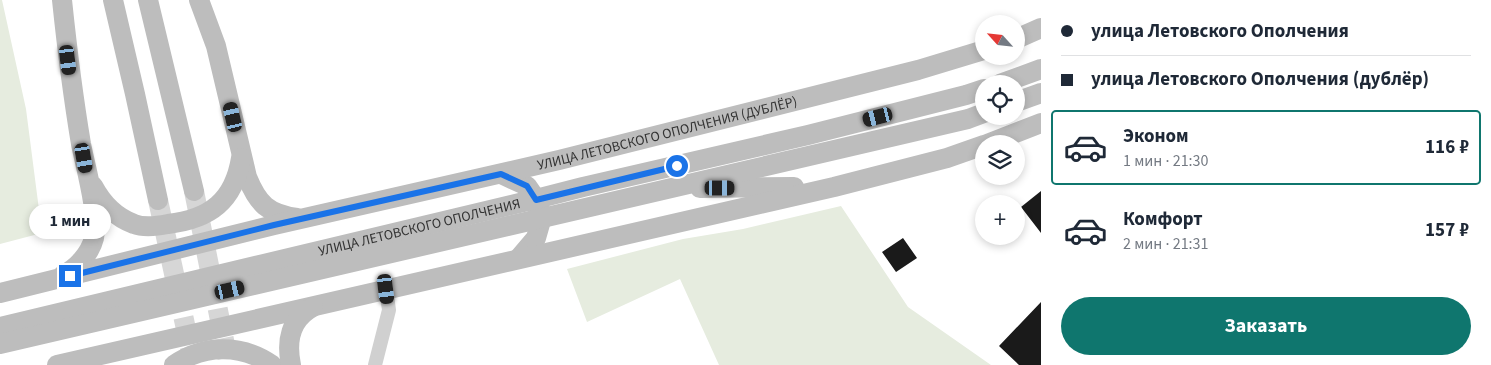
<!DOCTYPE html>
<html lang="ru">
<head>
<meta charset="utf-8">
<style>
	:root { --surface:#fff; --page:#f2f2f3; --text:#1f2937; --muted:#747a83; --line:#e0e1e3; --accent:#0f766e }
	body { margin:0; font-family:"Source Sans 3",sans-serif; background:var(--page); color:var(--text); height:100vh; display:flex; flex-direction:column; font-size:19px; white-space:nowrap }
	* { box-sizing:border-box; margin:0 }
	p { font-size:16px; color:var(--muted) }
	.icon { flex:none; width:28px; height:28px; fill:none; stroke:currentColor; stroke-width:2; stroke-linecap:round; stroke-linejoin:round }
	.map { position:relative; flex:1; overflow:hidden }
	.sheet { display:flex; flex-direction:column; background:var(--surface); width:450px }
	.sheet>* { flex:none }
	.top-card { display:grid; align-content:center; height:110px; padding:0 20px; background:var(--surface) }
	.needle { width:32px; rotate:297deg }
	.fabs { position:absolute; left:975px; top:15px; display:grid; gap:10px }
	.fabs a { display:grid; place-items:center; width:50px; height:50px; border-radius:50%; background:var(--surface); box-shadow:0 2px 8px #0003; font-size:25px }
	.end { position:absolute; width:22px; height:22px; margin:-11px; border:6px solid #1a73e8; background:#fff; box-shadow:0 0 0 2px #fff }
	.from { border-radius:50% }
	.bubble { position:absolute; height:35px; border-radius:18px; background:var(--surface); box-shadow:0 2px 8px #0003; font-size:16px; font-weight:700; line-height:35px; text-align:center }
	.car { position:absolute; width:15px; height:30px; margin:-15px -8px; border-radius:6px; box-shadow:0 0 4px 1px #0007; background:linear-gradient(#222 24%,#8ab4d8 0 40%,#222 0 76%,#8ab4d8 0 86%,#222 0) }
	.top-card b { display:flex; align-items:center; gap:18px; height:48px; font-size:19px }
	.top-card b+b { border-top:1px solid var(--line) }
	.top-card i { width:12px; height:12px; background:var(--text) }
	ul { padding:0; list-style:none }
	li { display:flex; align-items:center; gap:15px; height:75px; margin:0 10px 8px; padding:0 10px; border:2px solid transparent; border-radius:5px }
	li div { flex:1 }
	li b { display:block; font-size:19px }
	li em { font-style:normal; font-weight:700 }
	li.selected { border-color:var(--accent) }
	li>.icon { width:45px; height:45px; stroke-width:1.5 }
	.primary-button { display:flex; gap:10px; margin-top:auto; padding:10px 20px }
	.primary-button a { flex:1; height:58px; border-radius:30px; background:var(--accent); color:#fff; font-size:20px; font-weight:700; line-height:58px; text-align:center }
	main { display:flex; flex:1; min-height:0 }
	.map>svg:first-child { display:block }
	.green { fill:#e6ecdf }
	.building { fill:#1a1a1a }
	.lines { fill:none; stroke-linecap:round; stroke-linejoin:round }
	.secondary-tunnel { stroke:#d6d6d6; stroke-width:20; stroke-dasharray:20 10; stroke-linecap:butt }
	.street { stroke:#d0d0d0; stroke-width:14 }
	.secondary { stroke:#bdbdbd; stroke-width:20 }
	.route { stroke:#1a73e8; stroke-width:6 }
	.labels { text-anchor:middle; stroke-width:5; stroke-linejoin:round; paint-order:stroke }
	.street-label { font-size:14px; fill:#333; stroke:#fff }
</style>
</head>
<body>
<main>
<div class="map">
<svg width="1041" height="365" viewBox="0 0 1041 365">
	<rect width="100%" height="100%" fill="#fff"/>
	<path class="green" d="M0 0H2L26 109 42 233 0 244Z
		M841 206 908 307 991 365H719L680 279 587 322 567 269 683 239 743 229Z"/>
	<path class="building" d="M1041 191V233L1021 207Z
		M903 238 917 258 896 272 882 252Z
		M1041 302V365H1019L999 346Z"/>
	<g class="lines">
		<path class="secondary-tunnel" d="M194 191 229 365
			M158 200 191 352"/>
		<path class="street" d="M375 365 389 310 386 289"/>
		<g class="secondary">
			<path d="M62 0C67 48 73 96 81 144 86 169 99 214 94 238 90 254 77 268 63 275"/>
			<path d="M113 0 135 94 158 200"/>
			<path d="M148 0 194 191"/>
			<path d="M199 0 216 46 247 177C258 204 268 214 297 218"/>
			<path d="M1016 39 1041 28"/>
			<path d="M1000 84 1041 69"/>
			<path d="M1016 102 1041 93"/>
			<path d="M987 144 1041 123"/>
			<path d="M501 174 527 186 536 199 542 217 536 238 519 258"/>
			<path d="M93 186C102 203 115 217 134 224 144 228 158 226 168 224 210 219 234 201 241 158"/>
			<path d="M700 188 794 187"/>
			<path id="s1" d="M0 293 274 225 559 160 918 70 984 50"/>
			<path id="s2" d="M0 327 536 199 583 187 808 135 966 95 984 89"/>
			<path d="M0 344 968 119 984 113"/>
			<path d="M57 365 834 187 947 158 984 145"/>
			<path d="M174 365C204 344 242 344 272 365"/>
			<path d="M291 365C286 341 290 319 313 307"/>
		</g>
	</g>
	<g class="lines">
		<path class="route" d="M70 276 274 225 501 174 527 186 536 200 677 166"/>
	</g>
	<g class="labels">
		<g class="street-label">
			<text dy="5" stroke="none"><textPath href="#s1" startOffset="686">УЛИЦА ЛЕТОВСКОГО ОПОЛЧЕНИЯ (ДУБЛЁР)</textPath></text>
			<text dy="5" stroke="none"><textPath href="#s2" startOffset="431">УЛИЦА ЛЕТОВСКОГО ОПОЛЧЕНИЯ</textPath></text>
		</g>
	</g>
</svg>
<div class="fabs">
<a><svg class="needle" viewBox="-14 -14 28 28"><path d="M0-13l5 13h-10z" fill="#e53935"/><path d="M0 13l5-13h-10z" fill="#747a83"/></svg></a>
<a><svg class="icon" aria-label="locate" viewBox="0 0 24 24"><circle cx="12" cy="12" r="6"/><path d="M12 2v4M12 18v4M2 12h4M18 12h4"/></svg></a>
<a><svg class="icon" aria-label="layers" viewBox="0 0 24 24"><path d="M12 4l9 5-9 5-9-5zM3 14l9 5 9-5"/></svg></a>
<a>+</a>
</div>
<i class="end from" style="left:677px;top:166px"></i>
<i class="end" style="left:70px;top:276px"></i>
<div class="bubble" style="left:29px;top:204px;width:82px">1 мин</div>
<i class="car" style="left:68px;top:60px;rotate:173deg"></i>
<i class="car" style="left:233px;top:117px;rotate:347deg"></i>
<i class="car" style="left:878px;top:117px;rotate:256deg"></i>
<i class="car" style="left:84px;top:158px;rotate:170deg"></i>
<i class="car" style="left:720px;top:188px;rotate:90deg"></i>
<i class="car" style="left:386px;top:289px;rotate:173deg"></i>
<i class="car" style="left:230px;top:290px;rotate:77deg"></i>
</div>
<section class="sheet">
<div class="top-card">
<b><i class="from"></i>улица Летовского Ополчения</b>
<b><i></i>улица Летовского Ополчения (дублёр)</b>
</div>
<ul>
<li class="selected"><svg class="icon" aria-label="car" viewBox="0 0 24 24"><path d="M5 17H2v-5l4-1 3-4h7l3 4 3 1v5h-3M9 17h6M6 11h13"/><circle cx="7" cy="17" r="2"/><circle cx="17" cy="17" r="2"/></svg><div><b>Эконом</b><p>1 мин · 21:30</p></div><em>116 ₽</em></li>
<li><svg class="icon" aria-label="car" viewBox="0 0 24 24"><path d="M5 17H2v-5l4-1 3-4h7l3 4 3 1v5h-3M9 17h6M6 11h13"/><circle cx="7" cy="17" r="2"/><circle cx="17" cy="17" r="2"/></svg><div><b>Комфорт</b><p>2 мин · 21:31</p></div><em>157 ₽</em></li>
</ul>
<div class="primary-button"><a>Заказать</a></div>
</section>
</main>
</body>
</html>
